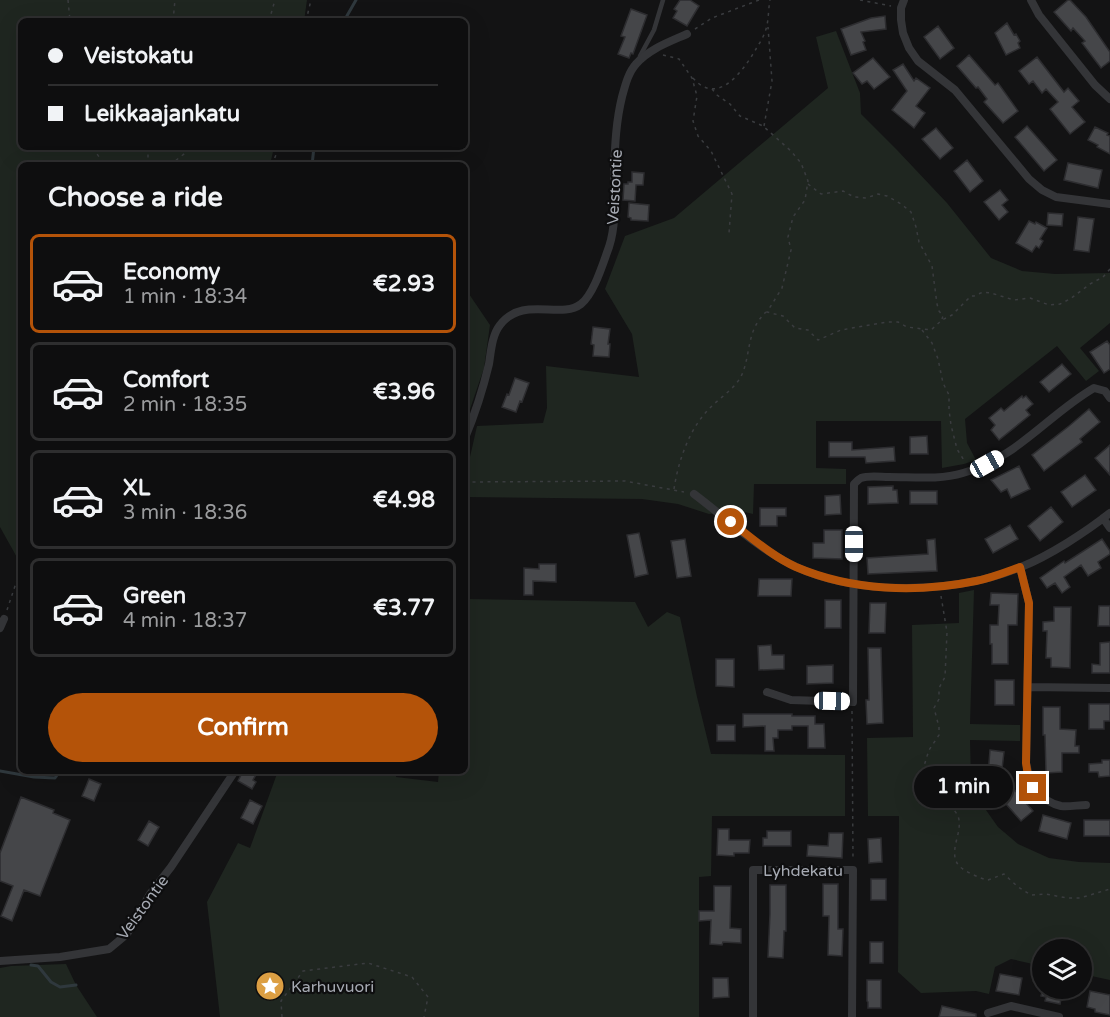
<!DOCTYPE html>
<html lang="en">
<head>
<meta charset="utf-8">
<style>
	:root { --surface:#0e0e0f; --page:#171718; --text:#f1f3f6; --muted:#9b9c9e; --line:#2e2e2f; --accent:#b45309 }
	body { margin:0; font-family:"Varela Round",sans-serif; background:var(--page); color:var(--text); height:100vh; display:flex; flex-direction:column; font-size:22px; white-space:nowrap }
	* { box-sizing:border-box; margin:0 }
	p { font-size:20px; color:var(--muted) }
	.icon { flex:none; width:33px; height:33px; fill:none; stroke:currentColor; stroke-width:2; stroke-linecap:round; stroke-linejoin:round }
	.map { position:relative; flex:1; overflow:hidden }
	.sheet { position:absolute; left:18px; top:162px; width:450px; height:612px; display:flex; flex-direction:column; background:var(--surface); border-radius:9px; box-shadow:0 6px 24px #0002,0 0 0 2px var(--line) }
	.sheet>* { flex:none }
	.top-card { position:absolute; left:18px; top:18px; width:450px; height:132px; border-radius:9px; box-shadow:0 6px 24px #0002,0 0 0 2px var(--line); display:grid; align-content:center; height:132px; padding:0 30px; background:var(--surface) }
	.controls { position:absolute; left:1032px; top:939px; display:grid; gap:12px }
	.controls a { display:grid; place-items:center; width:60px; height:60px; border-radius:50%; background:var(--surface); box-shadow:0 6px 24px #0002,0 0 0 2px var(--line); font-size:30px }
	.end { position:absolute; width:27px; height:27px; margin:-14px; border:8px solid #b45309; background:#fff; box-shadow:0 0 0 3px #fff }
	.from { border-radius:50% }
	.bubble { position:absolute; height:42px; border-radius:21px; background:var(--surface); box-shadow:0 6px 24px #0002,0 0 0 2px var(--line); font-size:20px; font-weight:700; line-height:42px; text-align:center }
	.car { position:absolute; width:18px; height:36px; margin:-18px -9px; border-radius:8px; box-shadow:0 0 4px 2px #0007; background:linear-gradient(#fff 24%,#345 0 40%,#fff 0 76%,#345 0 86%,#fff 0) }
	.top-card b { display:flex; align-items:center; gap:21px; height:57px; font-size:22px }
	.top-card b+b { border-top:2px solid var(--line) }
	.top-card i { width:15px; height:15px; background:var(--text) }
	ul { padding:0; list-style:none }
	li { display:flex; align-items:center; gap:18px; height:99px; margin:0 12px 9px; padding:0 18px; border:3px solid var(--line); border-radius:9px }
	li div { flex:1 }
	li b { display:block; font-size:22px }
	li em { font-style:normal; font-weight:700 }
	li.active { border-color:var(--accent) }
	li>.icon { width:54px; height:54px; stroke-width:1.5 }
	h2 { padding:0 30px; font-size:27px; line-height:72px }
	.cta { display:flex; gap:12px; margin-top:auto; padding:12px 30px }
	.cta a { flex:1; height:69px; border-radius:36px; background:var(--accent); color:#fff; font-size:24px; font-weight:700; line-height:69px; text-align:center }
	.map>svg:first-child { display:block }
	.green { fill:#1f2620 }
	.lines { fill:none; stroke-linecap:round; stroke-linejoin:round }
	.stream { stroke:#2f383d; stroke-width:3 }
	.building { fill:#454649; stroke:#2d2d30; stroke-width:1.5 }
	.path { stroke:#3a3c3f; stroke-width:1.5; stroke-dasharray:3 4.5; stroke-linecap:butt }
	.lane { stroke:#343538; stroke-width:4.5 }
	.street { stroke:#343538; stroke-width:8 }
	.route { stroke:#b45309; stroke-width:8 }
	.labels { text-anchor:middle; stroke-width:4.5; stroke-linejoin:round; paint-order:stroke }
	.street-label { font-size:16px; fill:#a6aab3; stroke:#0e0e0f }
	.poi-label { font-size:16px; fill:#a6aab3; stroke:#0e0e0f; text-anchor:start }
</style>
</head>
<body>
<div class="map">
<svg width="1110" height="1017" viewBox="0 0 1110 1017">
	<rect width="100%" height="100%" fill="#131314"/>
	<path class="green" d="M0 0H307L304 21H21V147H274L270 165H21V558L19 561 0 527Z
		M836 31 860 93 861 114 897 150 947 203 991 258 1022 271 1055 274 1110 273V323L1080 348 1099 371 1086 381 1057 346 965 419 967 443 976 460 964 464 942 468 941 421H816V468L846 469V484H754L753 514 741 511 709 514 678 504 642 499 465 497V479L477 426 543 423 547 408 546 366 639 377 632 334 605 289 625 236 674 218 828 88 816 37Z
		M465 250 469 294 490 325 484 368 465 424Z
		M974 590 970 724 1020 725V741L970 740 971 779 981 803 998 827 1018 844 1049 858 1079 862 1110 863V980L1082 974V950H1042V966L1011 959 995 967 989 994 976 991 921 993 898 972 899 816H868L867 738 913 737 912 625 959 623V593Z
		M465 599 635 602 648 627 667 612 680 617 697 697 711 754 845 755V816H712L711 876 699 877V1017H220L207 902 238 843 250 848 278 771H396V777L438 782 439 771H465Z
		M66 964 76 985 97 1017H0V968L11 966Z"/>
	<g class="lines">
		<path class="stream" d="M344 21 356 0
			M312 165 314 147
			M0 771 34 777 55 778 60 771
			M31 965 38 966 51 982 60 987 76 985"/>
	</g>
	<path class="building" d="M680 0H690L699 6 687 26 673 18 677 11 674 9Z
		M1068 0H1070L1086 17 1110 52V61L1101 68 1082 43 1085 41 1073 28 1071 31 1054 12Z
		M631 9 647 15 633 54 631 53 629 58 618 54 625 37 621 36Z
		M885 16 886 29 861 32 865 41 863 42 866 50 851 55 841 29 871 18Z
		M1007 23 1014 35 1016 34 1020 41 1018 43 1020 48 1006 55 995 33Z
		M938 26 954 48 940 59 924 37Z
		M969 55 995 85 998 83 1018 111 1003 123 984 102 987 99 978 87 976 88 957 66Z
		M1037 57 1064 92 1068 88 1079 101 1072 107 1085 122 1070 134 1050 109 1058 102 1046 89 1042 93 1033 81 1029 84 1019 71Z
		M873 58 890 77 874 89 867 81 862 84 853 73Z
		M903 64 914 81 916 78 930 88 916 106 925 113 914 128 892 110 907 91 893 70Z
		M1027 126 1057 160 1044 171 1015 137Z
		M1095 127 1108 133 1107 135 1110 136V154L1097 147 1098 145 1088 140Z
		M936 128 953 148 940 159 922 139Z
		M967 160 983 181 970 192 954 171Z
		M1068 163 1102 170 1098 188 1064 180Z
		M632 172 644 173 643 185H636L635 201 623 200 624 184H628V182H632Z
		M1000 190 1008 200 1002 205 1008 212 999 220 984 202Z
		M629 203 649 205 648 221 631 220V218L628 217Z
		M1048 213 1063 214 1062 226 1047 225Z
		M1078 217 1094 219 1089 252 1074 250Z
		M1029 221 1035 224 1036 222 1047 228 1040 239 1043 241 1039 248 1036 246 1032 252 1016 243Z
		M593 327 610 329 608 344H610L609 357 593 356 594 345 591 344Z
		M1107 341 1110 345V369L1104 373 1090 352Z
		M1062 364 1071 374 1049 392 1040 382Z
		M515 378 529 383 522 402 520 401 516 412 502 407 507 394 509 395Z
		M1022 396 1023 398 1026 396 1033 404 1026 410 1030 415 999 440 991 430 995 425 989 418 1001 408 1004 411Z
		M1089 409 1100 422 1080 439 1082 442 1044 471 1032 455 1069 426Z
		M927 436 928 454H910V437Z
		M829 442H852V450L894 447 895 461 866 463 865 457H829Z
		M1110 445V475L1095 458Z
		M1019 466 1030 489 1011 498 1007 489 1001 492 991 480Z
		M1085 475 1096 490 1072 507 1061 492Z
		M893 486V490H897L898 503 868 504V487Z
		M910 491H937V504H910Z
		M840 495 841 514 825 515V496Z
		M1051 507 1063 522 1040 541 1028 526Z
		M760 508H786V516H777V526H760Z
		M1010 525 1018 539 993 553 985 539Z
		M824 530H842V559L813 558V543H824Z
		M639 533 648 574 635 577 627 535Z
		M685 539 691 576 677 578 671 541Z
		M935 539 937 571 868 574 867 558 928 554 927 540Z
		M1102 539 1110 551V554L1098 562 1101 568 1088 576 1081 565 1064 577 1070 587 1062 593 1055 583 1047 588 1040 578 1064 561 1065 563Z
		M539 564H556V582L533 581V595H524V568L539 569Z
		M759 579H792L791 596H758Z
		M991 593 1018 594 1017 625H1008V664H992V644H990V625H998L999 605H990Z
		M825 600H841V628H825Z
		M870 603H886L885 633H869Z
		M1099 606H1110V626H1098Z
		M1054 607H1071L1070 668 1051 667V658H1046L1047 631H1043V622L1054 621Z
		M1110 642V673H1092V664L1100 665V643Z
		M771 645 772 655H784V669L759 670 758 646Z
		M868 648H881L883 723 867 724 866 700H869Z
		M716 659H734V687L716 686Z
		M833 665V683L807 684V666Z
		M995 680H1014V705H995Z
		M1089 704H1110V721H1104V729H1089Z
		M1043 707H1060V729L1076 730 1075 746H1079V753H1062V772L1046 773 1045 735H1043Z
		M743 714H792V716H815V724H824L825 748H808V726H792V730H778V738H773L774 751H765V726L743 727Z
		M717 725H735V741H717Z
		M990 750 1004 752 1001 778 988 776Z
		M1102 760H1110V776L1099 777 1098 772H1089V764L1102 763Z
		M243 771H258L253 780 256 782 252 789 238 781Z
		M89 779 101 784 94 801 82 796Z
		M1011 786 1033 811 1021 821 999 796Z
		M21 797 54 810 53 813 70 820 40 896 24 890 12 921 1 916 13 886 0 881V853Z
		M250 800 262 806 253 824 241 818Z
		M1043 815 1071 823 1067 839 1039 831Z
		M1084 820H1110V836H1084Z
		M149 821 159 827 148 846 138 840Z
		M718 829H729V840H750L749 853H734V856L717 855Z
		M767 831H791V846H763V838H767Z
		M829 833H843L842 858 807 856 808 845 828 846Z
		M881 838 882 862 869 863 868 839Z
		M871 879H886V900H871Z
		M823 884H838V929H843L842 956 828 955 829 916H823Z
		M770 885H786V931H784L783 958 768 957 770 914Z
		M714 886H731L730 928 741 929V943L723 942 722 945 710 944 711 920 699 921V911H714Z
		M870 942H883V963H870Z
		M1000 974 1022 978 1019 995 996 991Z
		M713 978H728L729 997 713 998Z
		M867 980H881V1008H868V1002L867 1001Z
		M1043 988H1063L1060 1004 1045 1001 1046 997 1041 996Z
		M1090 991 1110 995V1015L1095 1012V1009L1087 1007Z
		M942 1006 976 1014V1017H939Z"/>
	<g class="lines">
		<path class="path" d="M68 0 70 21
			M860 0 891 6
			M173 21 175 0
			M269 21 275 0
			M306 21 311 0
			M695 29 712 18 759 0
			M663 55 679 59 692 78 697 96 693 121 698 136 711 151 732 194 729 233
			M693 78C718 107 743 71 756 49 759 44 763 38 765 32 769 22 768 10 770 0
			M712 89 717 95 730 104 740 116 763 126 791 151 801 163 808 181 805 200 793 217 788 237 791 250 782 288 767 312 783 316 795 328 808 330 818 340 841 330 887 322H898L907 327 931 330 942 320 952 315 971 296H974L983 292 991 293 1014 300 1030 298 1049 305 1060 304 1070 299 1090 284 1103 277 1110 269
			M764 126 772 81 768 27
			M95 147 97 154 105 165
			M148 147V165
			M170 165 193 147
			M272 165 279 147
			M808 184 821 194 843 191 854 197 866 198 878 194 887 196 901 204 911 212 916 227 919 242 932 266 937 304 939 311 943 316 942 319
			M922 330 932 343 938 359 943 383 949 395V410L951 425 957 449 965 462
			M465 482 625 481 684 492
			M674 489C678 462 689 429 709 409 720 397 737 388 743 372 751 350 747 330 766 312
			M941 596 947 632 945 677 939 688V699L934 708 939 727V735L929 750 924 766C926 775 932 778 937 785 941 792 945 799 950 805 953 809 956 812 958 816 964 832 947 851 959 866 964 871 981 879 988 880L1004 874 1018 887 1031 895 1046 894 1067 898H1080L1110 889
			M7 610 21 568
			M852 711 853 860
			M282 1017 281 1001 303 971 368 963 412 977 428 997 424 1017"/>
		<path class="lane" d="M640 56 654 30 663 0"/>
		<path class="street" d="M904 0 901 8V20L903 33 909 48 918 61 955 90 1029 179 1042 190 1056 197 1110 204
			M1031 0 1039 15 1095 85 1110 99
			M465 438C475 414 483 389 489 364 491 351 492 335 500 325 523 295 560 320 581 304 594 294 603 263 609 247 617 222 614 196 614 170 615 146 616 121 622 97 625 86 628 73 636 64 649 49 669 42 687 34
			M694 494C726 518 757 548 794 566 857 596 956 594 1021 567 1049 556 1086 532 1110 513
			M1103 518 1110 528
			M1020 567 1029 603 1026 763C1030 784 1039 801 1061 806 1069 807 1078 805 1086 805
			M0 628 4 619
			M1028 687 1110 688
			M767 692 791 700 853 702 854 484C856 482 859 479 861 478 869 475 881 477 889 477 913 477 940 480 963 473 1016 459 1049 414 1094 388L1105 391 1110 398
			M0 961 60 957 109 949 127 934 150 894 171 867 235 771
			M988 1013 1011 1006 1059 1017
			M753 1017V870H853L852 1017"/>
	</g>
	<g class="lines">
		<path class="route" d="M731 522C752 538 772 556 796 567 852 591 917 593 976 581 991 578 1006 572 1020 567L1029 603 1026 763 1028 776 1033 788"/>
	</g>
	<defs>
		<g id="sight-disc" transform="scale(1.5)"><circle r="9.5" fill="#dc9f43" stroke="#0e0e0f"/><path d="M0-6L1.8-2.2L6-1.7L2.9 1.2L3.7 5.4L0 3.3L-3.7 5.4L-2.9 1.2L-6-1.7L-1.8-2.2Z" fill="#fff"/></g>
	</defs>
	<g fill-rule="evenodd">
		<use href="#sight-disc" x="270" y="986"/>
	</g>
	<g class="labels">
		<g class="street-label">
			<text transform="translate(614 187) rotate(-87)" y="6">Veistontie</text>
			<text x="803" y="876">Lyhdekatu</text>
			<text transform="translate(142 907) rotate(-54)" y="6">Veistontie</text>
		</g>
		<g class="poi-label">
			<text x="291" y="992">Karhuvuori</text>
		</g>
	</g>
</svg>
<div class="controls">
<a><svg class="icon" aria-label="layers" viewBox="0 0 24 24"><path d="M12 4l9 5-9 5-9-5zM3 14l9 5 9-5"/></svg></a>
</div>
<i class="end from" style="left:731px;top:522px"></i>
<i class="end" style="left:1033px;top:788px"></i>
<div class="bubble" style="left:914px;top:766px;width:99px">1 min</div>
<i class="car" style="left:987px;top:464px;rotate:61deg"></i>
<i class="car" style="left:854px;top:544px;rotate:180deg"></i>
<i class="car" style="left:832px;top:701px;rotate:91deg"></i>
<div class="top-card">
<b><i class="from"></i>Veistokatu</b>
<b><i></i>Leikkaajankatu</b>
</div>
<section class="sheet">
<h2>Choose a ride</h2>
<ul>
<li class="active"><svg class="icon" aria-label="car" viewBox="0 0 24 24"><path d="M5 17H2v-5l4-1 3-4h7l3 4 3 1v5h-3M9 17h6M6 11h13"/><circle cx="7" cy="17" r="2"/><circle cx="17" cy="17" r="2"/></svg><div><b>Economy</b><p>1 min · 18:34</p></div><em>€2.93</em></li>
<li><svg class="icon" aria-label="car" viewBox="0 0 24 24"><path d="M5 17H2v-5l4-1 3-4h7l3 4 3 1v5h-3M9 17h6M6 11h13"/><circle cx="7" cy="17" r="2"/><circle cx="17" cy="17" r="2"/></svg><div><b>Comfort</b><p>2 min · 18:35</p></div><em>€3.96</em></li>
<li><svg class="icon" aria-label="car" viewBox="0 0 24 24"><path d="M5 17H2v-5l4-1 3-4h7l3 4 3 1v5h-3M9 17h6M6 11h13"/><circle cx="7" cy="17" r="2"/><circle cx="17" cy="17" r="2"/></svg><div><b>XL</b><p>3 min · 18:36</p></div><em>€4.98</em></li>
<li><svg class="icon" aria-label="car" viewBox="0 0 24 24"><path d="M5 17H2v-5l4-1 3-4h7l3 4 3 1v5h-3M9 17h6M6 11h13"/><circle cx="7" cy="17" r="2"/><circle cx="17" cy="17" r="2"/></svg><div><b>Green</b><p>4 min · 18:37</p></div><em>€3.77</em></li>
</ul>
<div class="cta"><a>Confirm</a></div>
</section>
</div>
</body>
</html>
